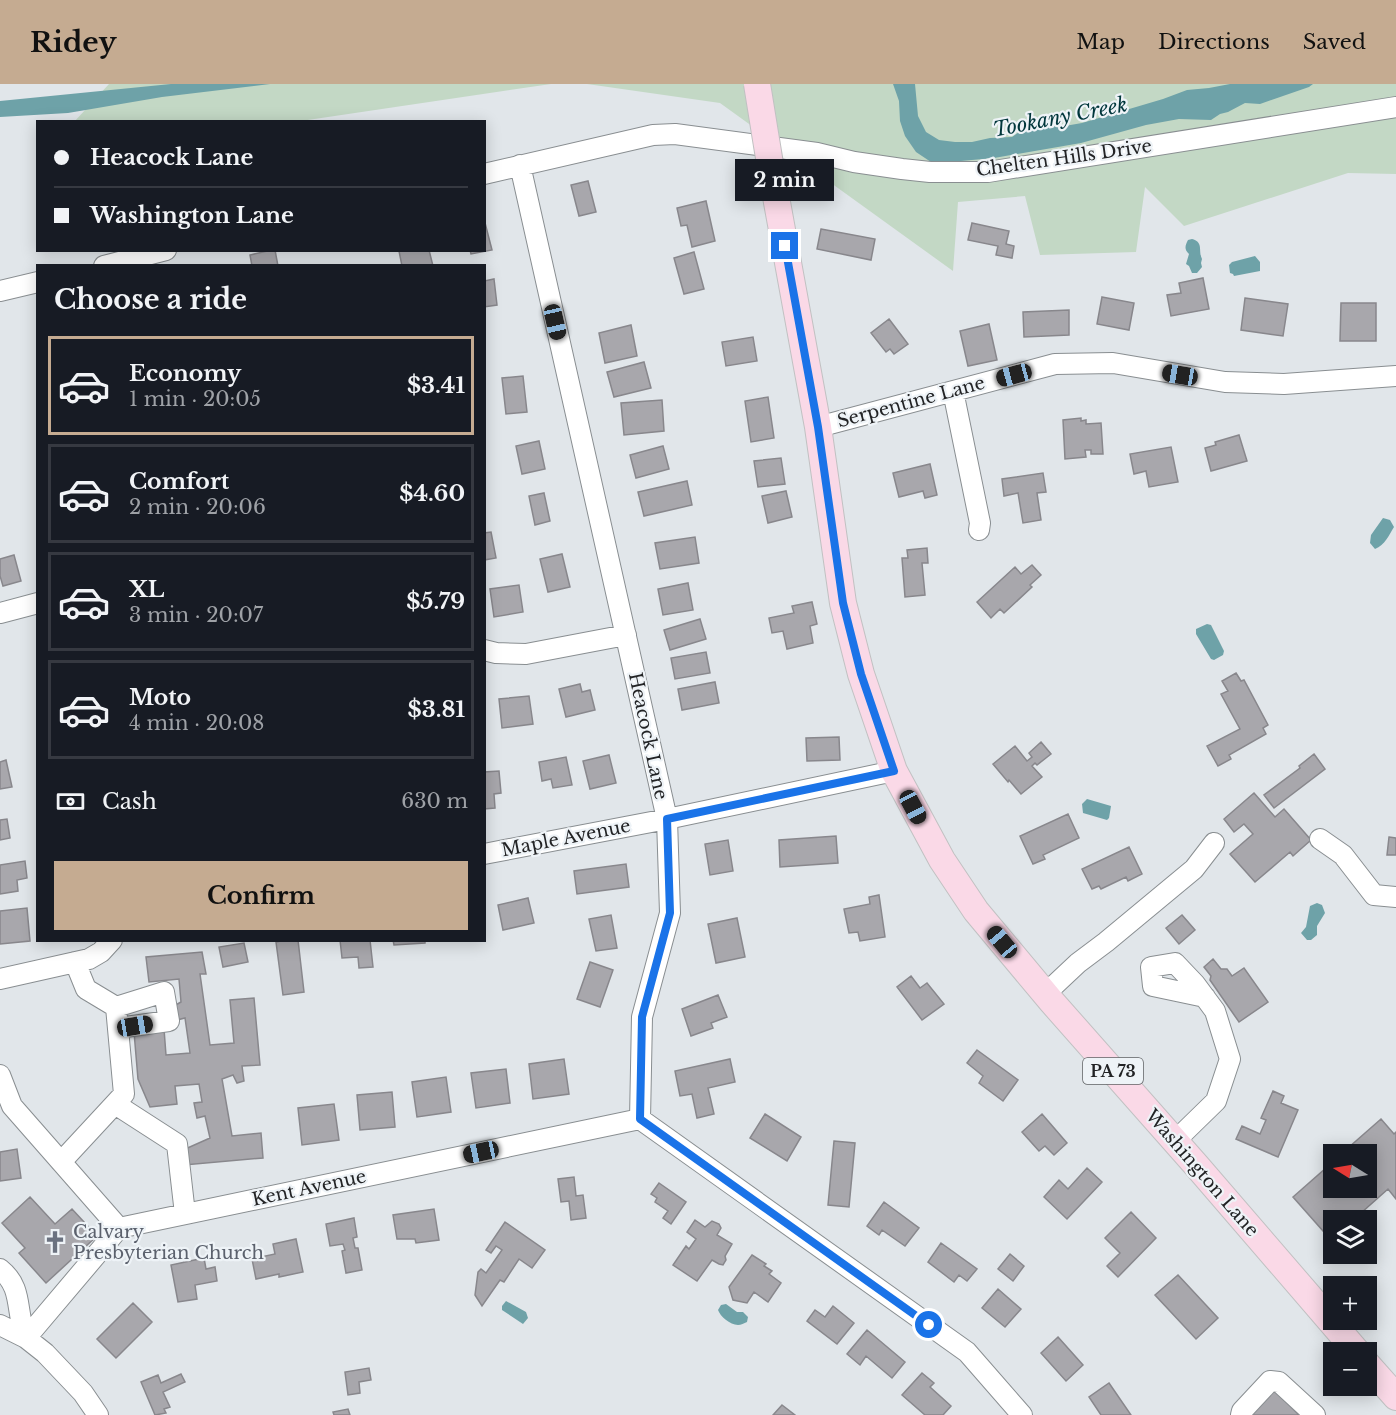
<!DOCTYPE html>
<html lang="en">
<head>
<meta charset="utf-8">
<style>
	:root { --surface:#171b24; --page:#242831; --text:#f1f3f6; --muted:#9ea1a6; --line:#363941; --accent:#c5ab91 }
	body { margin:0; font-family:"Libre Baskerville",serif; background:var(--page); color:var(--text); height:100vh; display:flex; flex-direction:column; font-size:22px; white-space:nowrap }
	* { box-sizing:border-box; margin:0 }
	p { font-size:20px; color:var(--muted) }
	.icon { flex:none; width:33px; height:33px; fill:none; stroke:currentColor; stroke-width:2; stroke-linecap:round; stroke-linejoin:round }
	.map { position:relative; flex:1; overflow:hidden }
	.sheet { position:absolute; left:36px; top:180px; width:450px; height:678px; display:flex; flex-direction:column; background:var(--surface); border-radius:0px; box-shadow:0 3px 15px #0003 }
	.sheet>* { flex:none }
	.banner { position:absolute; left:36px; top:36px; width:450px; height:132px; border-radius:0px; box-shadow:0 3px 15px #0003; display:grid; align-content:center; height:132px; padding:0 18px; background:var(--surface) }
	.needle { width:39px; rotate:281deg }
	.controls { position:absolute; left:1323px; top:1060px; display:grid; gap:12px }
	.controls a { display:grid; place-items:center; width:54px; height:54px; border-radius:0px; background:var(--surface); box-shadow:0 3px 15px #0003; font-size:30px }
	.end { position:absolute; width:27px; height:27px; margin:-14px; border:8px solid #1a73e8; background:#fff; box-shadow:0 0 0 3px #fff }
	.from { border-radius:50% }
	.bubble { position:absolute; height:42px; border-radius:0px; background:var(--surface); box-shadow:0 3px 15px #0003; font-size:20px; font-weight:700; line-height:42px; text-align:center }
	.car { position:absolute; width:18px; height:36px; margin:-18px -9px; border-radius:8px; box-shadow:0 0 4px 2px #0007; background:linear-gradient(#222 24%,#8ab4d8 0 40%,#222 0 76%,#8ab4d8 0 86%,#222 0) }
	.banner b { display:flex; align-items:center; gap:21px; height:57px; font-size:22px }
	.banner b+b { border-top:2px solid var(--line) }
	.banner i { width:15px; height:15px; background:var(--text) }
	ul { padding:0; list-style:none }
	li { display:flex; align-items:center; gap:18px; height:99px; margin:0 12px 9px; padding:0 6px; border:3px solid var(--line); border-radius:0px }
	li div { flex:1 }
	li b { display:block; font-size:22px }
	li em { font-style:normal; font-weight:700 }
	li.on { border-color:var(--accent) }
	li>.icon { width:54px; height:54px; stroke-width:1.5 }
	h2 { padding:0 18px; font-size:27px; line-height:72px }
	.pay { display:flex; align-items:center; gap:15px; height:66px; padding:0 18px; font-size:22px }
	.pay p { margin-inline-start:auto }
	.button { display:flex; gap:12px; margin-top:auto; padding:12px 18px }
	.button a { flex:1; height:69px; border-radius:0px; background:var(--accent); color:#111; font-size:24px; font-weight:700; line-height:69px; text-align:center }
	header { display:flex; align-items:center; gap:36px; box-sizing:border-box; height:84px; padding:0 30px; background:var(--accent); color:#111 }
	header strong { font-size:28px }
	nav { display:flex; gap:33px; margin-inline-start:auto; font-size:21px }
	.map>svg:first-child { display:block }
	.green { fill:#c3d8c5 }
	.water { fill:#6ea2a8 }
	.building { fill:#a8a7ac; stroke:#88878c; stroke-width:1.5 }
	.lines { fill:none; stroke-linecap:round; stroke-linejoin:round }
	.minor-casing { stroke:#898e91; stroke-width:22 }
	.major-casing { stroke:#c1c1c2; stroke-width:28 }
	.minor { stroke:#fff; stroke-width:20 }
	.major { stroke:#fad9e7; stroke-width:26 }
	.major-bridge-casing { stroke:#c1c1c2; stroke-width:28; stroke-linecap:butt }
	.major-bridge { stroke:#fad9e7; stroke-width:26 }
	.route { stroke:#1a73e8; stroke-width:8 }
	.labels { text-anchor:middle; stroke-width:4.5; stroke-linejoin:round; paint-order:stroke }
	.shield { fill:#eef3f7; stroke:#5f6164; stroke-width:1.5 }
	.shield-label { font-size:16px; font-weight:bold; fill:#222325 }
	.street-label { font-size:18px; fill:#222325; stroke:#eef3f7 }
	.worship-label { font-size:18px; fill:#5b616d; stroke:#eef3f7; text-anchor:start }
	.water-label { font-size:20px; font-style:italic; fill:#00363b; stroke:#eef3f7 }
</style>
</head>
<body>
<header>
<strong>Ridey</strong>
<nav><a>Map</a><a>Directions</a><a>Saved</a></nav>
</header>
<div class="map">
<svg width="1396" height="1331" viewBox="0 0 1396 1331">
	<rect width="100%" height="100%" fill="#e1e6ea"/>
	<path class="green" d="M109 0H551L301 37 74 38Z
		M587 0H1396V90L1348 89 1184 142 1145 103 1136 168 1040 171 1025 112 958 118 953 187 720 19Z"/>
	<path class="water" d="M171 0H270L162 13 68 29 0 33V17Z
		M893 0H915L918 32 926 48 939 56 955 58H972L990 54 1012 53 1032 39 1059 43 1082 39 1163 15 1187 6 1209 4 1230 0H1313L1309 3 1260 20 1245 19 1228 28 1220 30 1211 36 1179 35 1146 41 1081 59 994 74 950 78H931L916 68 905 52 900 37 899 17Z
		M1192 155C1204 158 1198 167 1202 175L1201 179 1202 183 1197 189H1192L1189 182 1186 180 1189 170C1184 165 1185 162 1188 156Z
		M1255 172 1260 178V187L1234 192 1233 190 1230 189 1229 181 1232 178Z
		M1383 434 1390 436 1394 443C1389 451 1385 461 1375 465L1370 459 1371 451Z
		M1207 540 1211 541 1224 567 1223 571 1214 576 1211 575 1196 550V545Z
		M1087 715 1111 722 1109 734 1107 736 1083 729 1082 720Z
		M1317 819 1322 821 1325 829 1317 842V851L1311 856H1307L1301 849 1306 843 1310 822Z
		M506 1217 526 1228 528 1234 523 1240 502 1226V1222Z
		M726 1220 737 1228H743L748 1233 747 1238C744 1239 741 1241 738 1241 730 1241 720 1232 718 1226L721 1221Z"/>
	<path class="building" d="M588 97 596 128 579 132 571 101Z
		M706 117 715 157 692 163 687 141 681 142 677 124Z
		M484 135 492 166 471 170 470 166H484Z
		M972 139 1009 147 1006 160 1014 162 1012 174 996 171 998 162 968 156Z
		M821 145 875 155 871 176 817 165Z
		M272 166H275L278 182H252L250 171Z
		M401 166H429L433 182H402L399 167Z
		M694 168 704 205 684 210 674 174Z
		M1203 194 1209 225 1171 232 1167 211 1181 209 1179 199Z
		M494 195 497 221 484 223V197Z
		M1102 213 1134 219 1129 246 1097 240Z
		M1245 214 1288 220 1283 252 1241 246Z
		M1341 219H1376V257H1340Z
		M1069 226V251L1024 253 1023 228Z
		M889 235 908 260 894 270 890 265 886 268 871 249Z
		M989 240 997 276 968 282 960 247Z
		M631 241 637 272 605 279 599 249Z
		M753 253 757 277 726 282 722 258Z
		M644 278 651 304 614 313 607 288Z
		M523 292 527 328 506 330 502 294Z
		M768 313 774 354 751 358 745 317Z
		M662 316 664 347 624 351 621 319Z
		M1081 334V337L1086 336V340L1101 339 1103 370H1091V366H1085L1086 373 1065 375 1063 336Z
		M1239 351 1247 377 1211 387 1205 364 1216 361 1215 358Z
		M539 357 545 385 522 390 516 362Z
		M663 362 669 385 636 394 630 371Z
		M1171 363 1178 398 1149 403 1146 387 1134 390 1130 370Z
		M781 374 785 400 758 403 754 377Z
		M930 380 937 411 925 414 923 407 899 413 893 389Z
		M1043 389 1046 408 1037 409 1041 436 1023 439 1018 409 1004 412 1002 395Z
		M687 397 692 421 644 432 638 408Z
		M786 407 792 433 768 439 762 412Z
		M544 409 550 437 535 441 529 412Z
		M491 448 496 474 484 476V449Z
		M695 453 699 479 660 485 655 459Z
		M927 464 928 479H922L925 511 905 513 902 474H908L907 466Z
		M562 470 570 503 548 508 540 475Z
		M14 471 21 497 3 502 0 492V475Z
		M1032 481 1041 491 1030 501 1032 503 1004 529 1000 525 991 534 977 518 1015 483 1021 490Z
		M688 499 693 526 663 531 658 505Z
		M519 501 523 528 494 533 490 505Z
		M812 518 817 540 810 542 813 559 787 565 783 547 772 549 769 534 794 529 792 522Z
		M700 535 706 555 670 566 664 546Z
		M706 568 710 589 675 595 671 574Z
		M1236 589 1241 597 1244 596 1268 641 1263 644 1266 650 1229 671 1231 675 1218 682 1207 662 1240 645 1221 610 1228 607 1222 597Z
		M715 598 719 619 682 626 678 605Z
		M580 600 582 608 590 606 595 626 566 633 559 605Z
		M529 612 533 640 502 644 499 615Z
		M839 653 840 676 807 677 806 654Z
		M1041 658 1051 670 1037 681 1035 679 1032 682 1042 693 1021 710 1009 696 1008 698 993 680 1015 662 1027 677 1032 673 1029 669Z
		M1314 670 1325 685 1274 724 1264 711 1300 684 1299 682Z
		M609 671 616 699 590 705 583 677Z
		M566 673 572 701 553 704 551 695 542 697 539 678Z
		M6 676 12 703 0 705V678Z
		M499 687 501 709 494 710 495 724 484 725V688Z
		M1254 709 1275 733 1284 725 1311 756 1293 772 1290 768 1255 798 1230 770 1253 750 1244 740 1234 748 1224 735Z
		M1068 730 1079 754 1043 771 1045 775 1033 780 1020 752Z
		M7 735 10 754 0 756V736Z
		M836 752 838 779 780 783 779 756Z
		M1389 753 1396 754V771H1387Z
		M728 756 733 787 710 791 705 760Z
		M1129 763 1142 790 1128 797 1126 793 1101 805 1099 802 1092 805 1082 785Z
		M25 777 27 794 17 796 18 807 0 810V781Z
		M626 780 629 803 577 810 574 787Z
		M879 811 885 853 860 857 858 848 849 849 844 825 870 820 869 813Z
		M528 814 534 839 503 846 498 821Z
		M27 824 30 857 0 860V827Z
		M611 831 617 864 596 867 589 835Z
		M1182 831 1195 846 1179 860 1166 844Z
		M737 834 745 873 716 879 708 840Z
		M286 856H298L304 908 283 911 276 858Z
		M340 856H370L373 883 359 884 358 873 342 874Z
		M393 856H425V859L394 861Z
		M244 859 248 878 223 883 219 863Z
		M202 868 206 890H200L210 961 234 959 230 916 254 914 260 981 242 982 244 997 237 999 233 991 222 995 232 1052 261 1049 263 1074 184 1081 183 1066 210 1054 205 1032 197 1034 194 1019 202 1018 199 1000 175 1002 177 1020 150 1023 138 995 134 948 164 945 166 971 190 969 185 934 177 936 174 922 181 918 179 895 149 898 146 873Z
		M1213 875 1221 885H1227L1232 892 1244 884 1268 918 1239 938 1210 896 1211 892 1204 883Z
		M590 878 613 886 600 923 577 915Z
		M911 892 920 904 927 899 944 920 922 936 897 903Z
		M718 911 727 933 711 939 713 944 691 952 682 925Z
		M977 966 1018 996 1003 1017 979 999 983 992 967 979Z
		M564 975 569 1010 533 1015 529 980Z
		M730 975 735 998 708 1004 714 1030 697 1034 692 1010 680 1012 675 987Z
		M506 985 510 1019 476 1024 471 989Z
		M446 993 451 1028 417 1033 412 998Z
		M1273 1007 1284 1012 1281 1019 1298 1026 1278 1073 1236 1055 1242 1042 1260 1050 1266 1036 1261 1034Z
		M392 1008 395 1043 360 1046 357 1011Z
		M334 1020 339 1056 302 1061 298 1024Z
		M765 1030 801 1053 787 1077 750 1054Z
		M1042 1030 1067 1059 1054 1071 1045 1062 1039 1067 1022 1048Z
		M1381 1035 1394 1050 1396 1048V1115L1388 1105 1352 1137H1334V1154L1331 1156 1293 1113 1334 1077V1104H1366V1071H1340Z
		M834 1057 855 1059 849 1123 828 1121Z
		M17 1065 21 1094 0 1097V1068Z
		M1087 1084 1102 1098 1067 1135 1044 1113 1059 1096 1068 1105Z
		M574 1093 576 1112 583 1111 586 1134 571 1136 569 1117 561 1118 558 1095Z
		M659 1099 686 1118 671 1140 663 1134 668 1127 655 1118 657 1114 651 1110Z
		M30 1113 55 1140 72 1125 97 1152 46 1199 19 1169 25 1164 2 1139Z
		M884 1118 919 1144 905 1162 882 1146 879 1151 867 1142Z
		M434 1125 439 1156 416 1159 415 1155H397L393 1131Z
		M1131 1128 1156 1154 1118 1193 1107 1182 1120 1169 1105 1154Z
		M354 1134 357 1153 353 1154 355 1164H358L362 1186 346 1189 342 1167 345 1166 343 1160 330 1162 326 1140Z
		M695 1136 705 1143 712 1137 719 1140 721 1144 717 1151 732 1160 725 1172 726 1176 723 1181 719 1180 712 1176 697 1197 673 1181 686 1162 689 1165 696 1155 687 1148Z
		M505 1138 545 1166 532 1184 519 1175 504 1198 500 1196 482 1222 475 1211 478 1188 481 1185 486 1189 502 1166 496 1162 491 1169 486 1166Z
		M296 1155 303 1188 279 1193V1190L256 1195 252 1175 275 1170 273 1160Z
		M941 1159 977 1185 967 1197 959 1191 954 1198 928 1178Z
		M1010 1170 1024 1182 1013 1197 998 1185Z
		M752 1171 766 1180 764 1182 772 1187 769 1190 781 1199 768 1218 754 1208 747 1219 733 1216 729 1203Z
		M204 1174 206 1185 215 1183 217 1197 195 1201 197 1215 178 1218 171 1181Z
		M1178 1191 1218 1234 1196 1255 1155 1211Z
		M998 1205 1021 1225 1005 1243 982 1224Z
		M133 1219 152 1238 116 1274 97 1255Z
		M833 1222 854 1239 837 1260 807 1237 815 1226 825 1233Z
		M867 1246 905 1278 892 1294 866 1272 860 1281 847 1270Z
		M1058 1253 1083 1281 1066 1297 1041 1269Z
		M369 1284 371 1296 359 1298 360 1309 348 1311 345 1288Z
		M922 1289 934 1299 930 1303 951 1322 943 1331H925L902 1311Z
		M181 1290 185 1298 163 1308 170 1323 164 1325 166 1329 155 1331 141 1298 158 1291 161 1299Z
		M1109 1299 1131 1331H1101L1089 1313Z
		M1274 1305 1299 1331H1247Z
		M782 1321 795 1331H773Z
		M348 1325 350 1331H334L333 1328Z"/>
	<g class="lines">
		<g class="minor-casing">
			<path id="minor" d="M520 81 667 735 670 829 642 933 640 1035 967 1268 1022 1331
				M484 90 653 51 675 50 817 69 854 78 902 85 930 88H988L1396 23
				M104 182 166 166
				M0 207 38 198
				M953 307 980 439 979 446
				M818 343 1055 280 1113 279 1225 298 1284 300 1396 292
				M0 529 38 519
				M484 566 496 569 526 570 626 551
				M1320 755 1343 771 1374 811 1396 813
				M484 770 667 735 894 687
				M0 895 89 875 101 868 112 856
				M1045 910 1078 879 1106 858 1194 785 1214 759
				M116 923 164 908 169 937 118 944
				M0 991 12 1022 119 1144
				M115 1020 177 1060 185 1130
				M1175 1057 1216 1017 1230 975 1215 927 1195 900 1175 879 1151 883 1153 902 1205 913
				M61 1078 124 1010 116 923 86 905 75 878
				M0 1185C24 1204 15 1228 26 1254L119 1144 640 1035
				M0 1241 26 1254 45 1269 83 1309 98 1331
				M1241 1331 1242 1327 1270 1297 1279 1298 1315 1331"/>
		</g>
		<g class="major-casing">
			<path id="major" d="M770 80 818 343 843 519 861 590 894 687 942 776 976 827 1052 918 1196 1081 1358 1269
				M1366 1279 1396 1313"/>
		</g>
		<use href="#minor" class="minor"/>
		<use href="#major" class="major"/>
		<g class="major-bridge-casing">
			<path id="major-bridge" d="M757 0 770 80"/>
		</g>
		<use href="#major-bridge" class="major-bridge"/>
	</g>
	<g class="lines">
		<path class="route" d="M785 162 818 343 843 519 861 590 894 687 667 735 670 829 642 933 640 1035 929 1241"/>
	</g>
	<defs>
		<g id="church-bare" transform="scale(1.8)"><path d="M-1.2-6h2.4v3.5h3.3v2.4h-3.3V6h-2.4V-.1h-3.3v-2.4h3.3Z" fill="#6b7280" stroke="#eef3f7" stroke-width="2.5" paint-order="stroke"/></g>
	</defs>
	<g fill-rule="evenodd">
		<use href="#church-bare" x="55" y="1158"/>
	</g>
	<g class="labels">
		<rect class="shield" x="1083" y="974" width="60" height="26" rx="4.5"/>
		<g class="shield-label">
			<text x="1113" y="993">PA 73</text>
		</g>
		<g class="street-label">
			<text transform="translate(1064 74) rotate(-8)" y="6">Chelten Hills Drive</text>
			<text transform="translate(911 318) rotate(-15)" y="6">Serpentine Lane</text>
			<text transform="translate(648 652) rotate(78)" y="6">Heacock Lane</text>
			<text transform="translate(566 754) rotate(-11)" y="6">Maple Avenue</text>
			<text transform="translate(1202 1089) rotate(49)" y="6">Washington Lane</text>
			<text transform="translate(309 1104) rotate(-12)" y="6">Kent Avenue</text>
		</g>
		<g class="worship-label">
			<text x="73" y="1154">Calvary<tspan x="73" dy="21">Presbyterian Church</tspan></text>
		</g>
		<g class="water-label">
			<text transform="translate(1060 33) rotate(-11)" y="7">Tookany Creek</text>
		</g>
	</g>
</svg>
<div class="controls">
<a><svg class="needle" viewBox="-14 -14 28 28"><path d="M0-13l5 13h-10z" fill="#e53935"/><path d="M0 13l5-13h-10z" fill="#9ea1a6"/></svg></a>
<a><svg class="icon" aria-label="layers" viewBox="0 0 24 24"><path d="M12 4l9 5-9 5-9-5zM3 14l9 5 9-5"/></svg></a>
<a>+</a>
<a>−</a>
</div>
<i class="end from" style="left:929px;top:1241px"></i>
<i class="end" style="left:785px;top:162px"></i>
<div class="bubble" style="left:735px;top:75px;width:99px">2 min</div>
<i class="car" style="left:555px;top:238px;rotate:167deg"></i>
<i class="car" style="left:1014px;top:291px;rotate:255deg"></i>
<i class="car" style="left:1180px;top:291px;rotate:280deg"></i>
<i class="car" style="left:913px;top:723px;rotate:152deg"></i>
<i class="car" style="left:1002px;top:858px;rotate:320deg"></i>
<i class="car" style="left:135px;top:942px;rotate:81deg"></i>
<i class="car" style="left:481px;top:1068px;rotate:258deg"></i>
<div class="banner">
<b><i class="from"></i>Heacock Lane</b>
<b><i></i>Washington Lane</b>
</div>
<section class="sheet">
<h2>Choose a ride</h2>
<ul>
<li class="on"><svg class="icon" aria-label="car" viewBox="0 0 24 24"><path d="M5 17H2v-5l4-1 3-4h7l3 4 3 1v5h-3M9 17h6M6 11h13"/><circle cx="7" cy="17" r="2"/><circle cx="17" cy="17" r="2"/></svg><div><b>Economy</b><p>1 min · 20:05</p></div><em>$3.41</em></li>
<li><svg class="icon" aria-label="car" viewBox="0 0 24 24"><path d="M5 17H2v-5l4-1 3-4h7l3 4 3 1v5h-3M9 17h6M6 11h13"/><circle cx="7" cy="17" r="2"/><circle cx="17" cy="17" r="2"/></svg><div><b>Comfort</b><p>2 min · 20:06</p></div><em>$4.60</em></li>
<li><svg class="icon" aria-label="car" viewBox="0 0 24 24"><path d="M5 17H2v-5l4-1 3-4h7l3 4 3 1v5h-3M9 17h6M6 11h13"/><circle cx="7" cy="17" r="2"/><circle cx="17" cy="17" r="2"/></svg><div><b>XL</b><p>3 min · 20:07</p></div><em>$5.79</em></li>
<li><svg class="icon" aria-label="car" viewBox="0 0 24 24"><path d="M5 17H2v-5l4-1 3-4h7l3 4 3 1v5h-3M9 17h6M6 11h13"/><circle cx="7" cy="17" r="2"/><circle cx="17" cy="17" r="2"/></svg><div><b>Moto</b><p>4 min · 20:08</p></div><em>$3.81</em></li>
</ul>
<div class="pay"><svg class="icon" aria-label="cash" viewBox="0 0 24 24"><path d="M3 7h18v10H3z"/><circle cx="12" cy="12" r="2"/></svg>Cash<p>630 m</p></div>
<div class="button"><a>Confirm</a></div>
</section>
</div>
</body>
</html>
